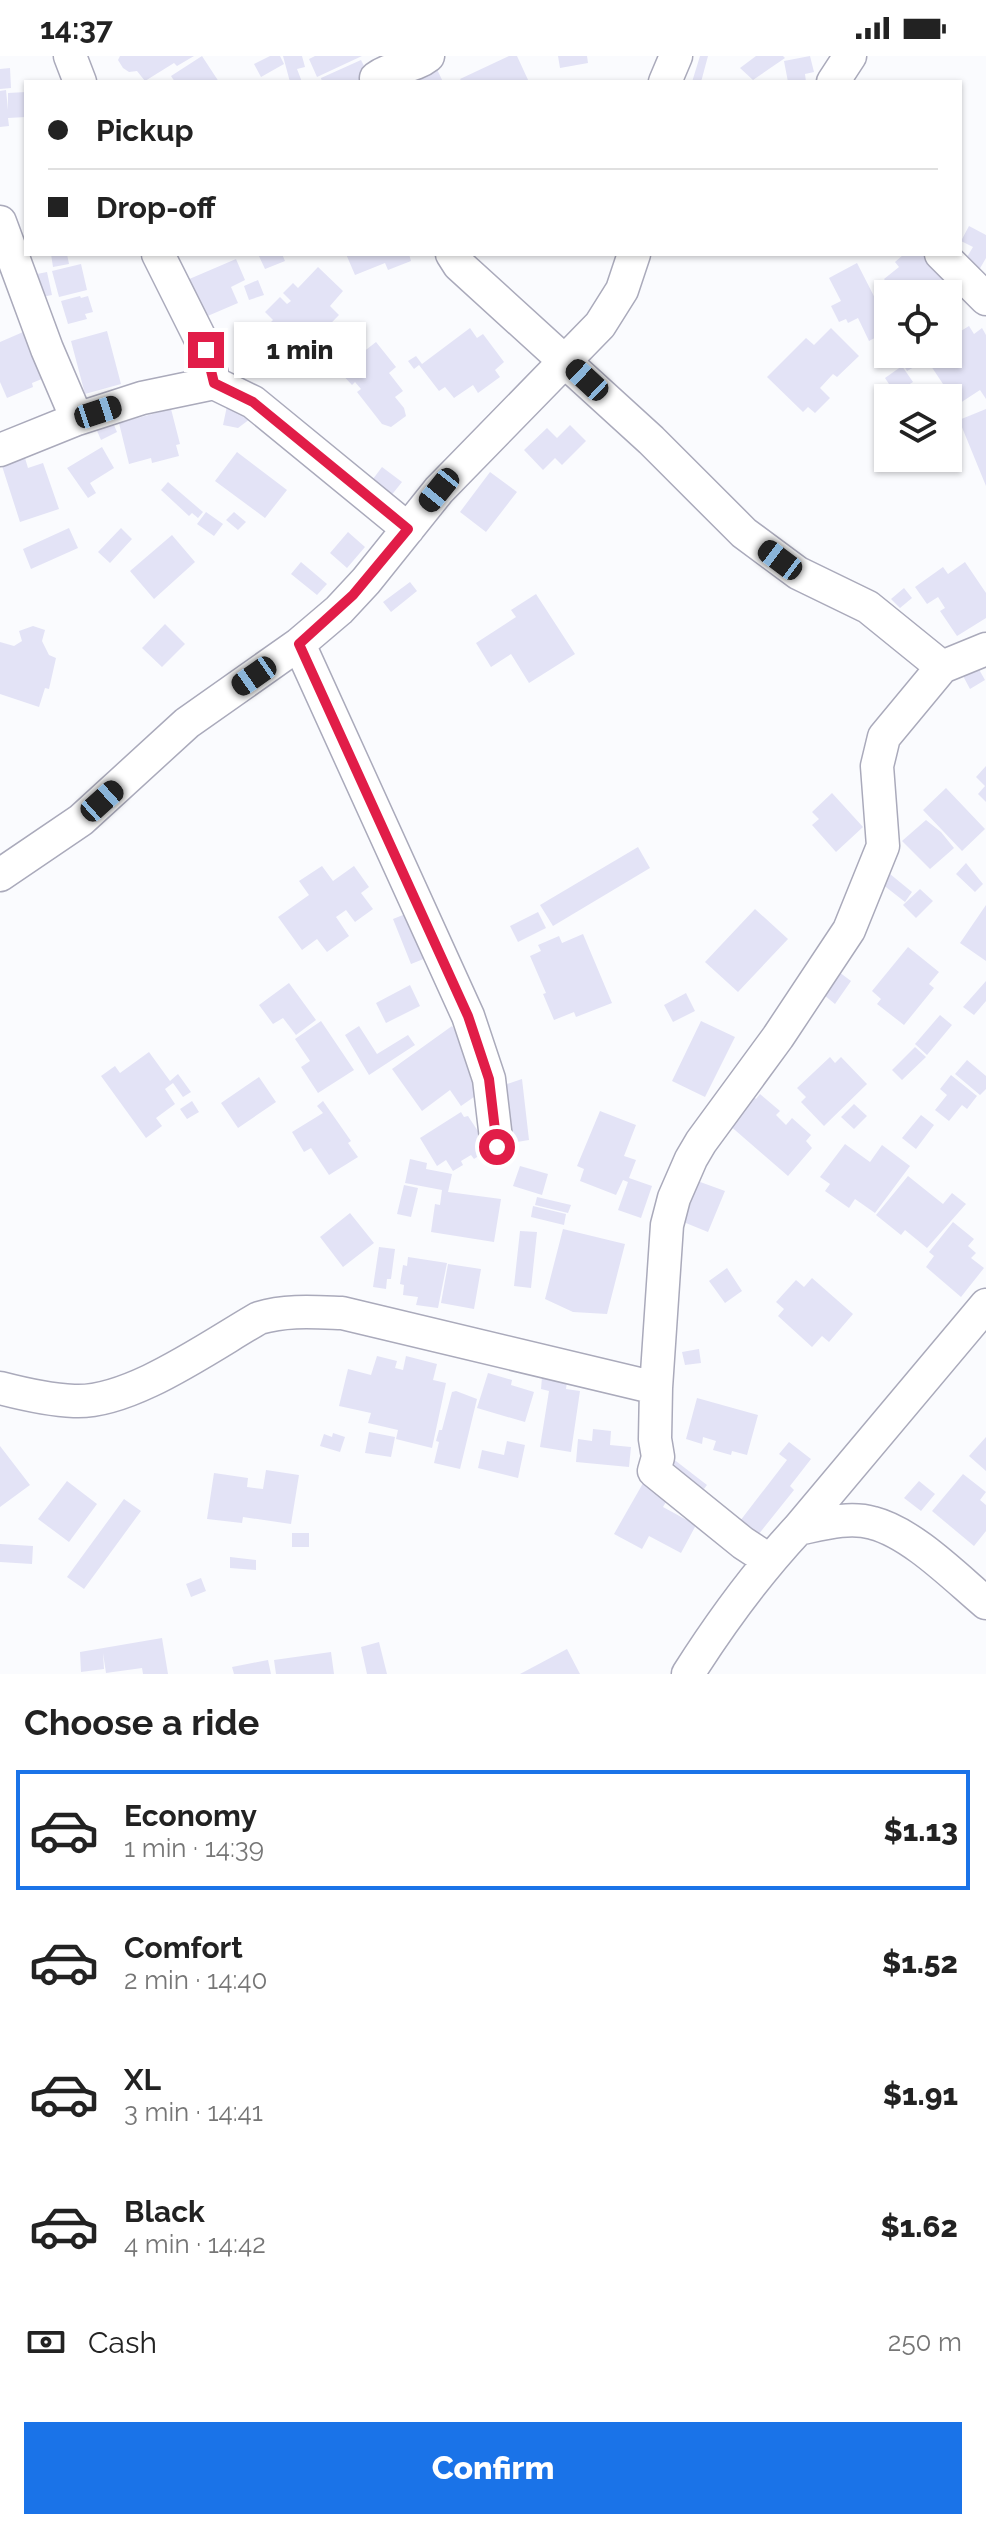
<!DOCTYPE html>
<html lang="en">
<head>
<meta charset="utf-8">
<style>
	:root { --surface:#fff; --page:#f2f2f2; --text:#222; --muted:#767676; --line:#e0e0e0; --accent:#1a73e8 }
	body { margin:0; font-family:Raleway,sans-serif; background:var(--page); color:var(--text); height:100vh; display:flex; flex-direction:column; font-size:30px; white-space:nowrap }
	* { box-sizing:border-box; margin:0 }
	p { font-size:26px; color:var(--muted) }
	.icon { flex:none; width:44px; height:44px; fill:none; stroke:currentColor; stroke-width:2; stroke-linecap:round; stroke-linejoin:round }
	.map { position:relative; height:1618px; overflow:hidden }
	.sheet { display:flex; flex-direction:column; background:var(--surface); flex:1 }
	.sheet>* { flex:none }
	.hud { position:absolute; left:24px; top:24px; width:938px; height:176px; border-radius:0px; box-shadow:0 2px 6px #0004; display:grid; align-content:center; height:176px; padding:0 24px; background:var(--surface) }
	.tools { position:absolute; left:874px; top:224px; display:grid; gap:16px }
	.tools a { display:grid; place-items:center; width:88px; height:88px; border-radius:0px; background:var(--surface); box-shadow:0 2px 6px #0004; font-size:40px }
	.end { position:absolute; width:36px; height:36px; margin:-18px; border:10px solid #e11d48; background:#fff; box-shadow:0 0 0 4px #fff }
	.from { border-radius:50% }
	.bubble { position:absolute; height:56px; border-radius:0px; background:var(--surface); box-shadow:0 2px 6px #0004; font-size:26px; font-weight:800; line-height:56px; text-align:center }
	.car { position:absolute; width:24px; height:48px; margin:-24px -12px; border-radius:10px; box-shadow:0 0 6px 2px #0007; background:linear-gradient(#222 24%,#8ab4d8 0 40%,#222 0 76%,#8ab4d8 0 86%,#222 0) }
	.hud b { display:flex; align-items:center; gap:28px; height:76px; font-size:30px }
	.hud b+b { border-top:2px solid var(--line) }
	.hud i { width:20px; height:20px; background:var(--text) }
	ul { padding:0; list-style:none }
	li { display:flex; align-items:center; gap:24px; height:120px; margin:0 16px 12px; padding:0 8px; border:4px solid transparent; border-radius:0px }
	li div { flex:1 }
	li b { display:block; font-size:30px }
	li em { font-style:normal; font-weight:800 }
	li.active { border-color:var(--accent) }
	li>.icon { width:72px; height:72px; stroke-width:1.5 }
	h2 { padding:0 24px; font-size:36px; line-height:96px }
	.pay { display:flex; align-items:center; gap:20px; height:88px; padding:0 24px; font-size:30px }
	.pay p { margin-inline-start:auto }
	.action { display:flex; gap:16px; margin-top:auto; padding:16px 24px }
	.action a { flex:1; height:92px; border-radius:0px; background:var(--accent); color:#fff; font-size:32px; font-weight:800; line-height:92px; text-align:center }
	.status { display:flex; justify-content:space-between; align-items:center; height:56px; padding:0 40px; background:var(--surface); direction:ltr }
	.status svg { height:22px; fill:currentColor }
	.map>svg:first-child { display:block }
	.building { fill:#e3e3f6 }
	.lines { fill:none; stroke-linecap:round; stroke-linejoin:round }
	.minor-casing { stroke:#aab; stroke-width:35 }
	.minor { stroke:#fff; stroke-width:32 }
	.route { stroke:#e11d48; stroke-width:10 }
</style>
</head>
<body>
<div class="status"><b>14:37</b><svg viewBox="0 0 49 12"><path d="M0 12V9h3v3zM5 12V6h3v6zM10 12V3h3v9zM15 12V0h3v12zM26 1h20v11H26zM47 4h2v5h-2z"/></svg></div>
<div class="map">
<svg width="986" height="1618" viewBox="0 0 986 1618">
	<rect width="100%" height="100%" fill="#fafbfe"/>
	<path class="building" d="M120 0H194L177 10 174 7 145 25 137 15 129 16 123 12 118 4Z
		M202 0 219 26H175L171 20Z
		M270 0H280L284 8 261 21 254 8Z
		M283 0H302L305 11 297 13 302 26H290Z
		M315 0H362L317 21 309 3Z
		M509 0H517L529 26H462L460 23Z
		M558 0H587L588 7 560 12Z
		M700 0H708L701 26H692Z
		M756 0H783L785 2 753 24 740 12Z
		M810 0 814 16 805 18 806 26H788L784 5Z
		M361 4 372 26H322L321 22Z
		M435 9 443 26H395Z
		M10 12 11 32 0 33V13Z
		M6 34 8 54V37L26 36V61L8 62 9 70 0 71V35Z
		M969 170 986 179V202L979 214 964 206 973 191 961 185Z
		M51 198H67L69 208 53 211Z
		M258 198H282L285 205 265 213Z
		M346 198H409L411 205 388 214 385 207 355 219Z
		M904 198 913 200 924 198 952 225 935 238 929 234 924 238H885L891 233 884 223 899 211 895 206Z
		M236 203 245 224 231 231 238 247 203 262 187 224Z
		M857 207 880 252 883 251 888 261V275L869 285 858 262 848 267 846 263 839 266 831 250 841 245 829 222Z
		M81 208 87 234 59 241 52 215Z
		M318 211 343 235 330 250 339 259 306 293 299 287 293 293 268 269 273 264 265 256 280 241 287 248 291 245 283 237 293 227 298 232Z
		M47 216 52 239 42 241 37 218Z
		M258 224 264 239 249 244 244 230Z
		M80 240 81 242 88 240 93 256 85 258 87 263 68 268 61 245Z
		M357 266 365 268V274L359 279 364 287 348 299 334 280 349 269 351 271Z
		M969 270 974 278 982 272 986 279V343L980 334 957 349 929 307 942 298H948V294L952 291 948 283Z
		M470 272 477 282 483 278 504 306 495 314 500 321 478 337 473 329 454 342 445 331 439 335 419 309 414 313 408 305 416 300 422 308Z
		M831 272 859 300 837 321 833 318 820 332 830 342 815 357 808 351 803 356 767 321 806 282 814 289Z
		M30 273 49 320 32 327 33 331 7 342 0 326V286Z
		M107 275 121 328 85 338 71 285Z
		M376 286 396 311 389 317 403 335 395 341 404 352 406 360 391 371 382 368 357 336 361 333 355 326 352 329 339 315Z
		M897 298H909L916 310 907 315Z
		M902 310 913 326 895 337 885 322Z
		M930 330 938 342H911Z
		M227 350 254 360 238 372 223 369Z
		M171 353 180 388 176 389 179 400 152 407 151 402 129 408 119 367Z
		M986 353V430L959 364Z
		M111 362 117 376 101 384 94 368Z
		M570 369 586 385 562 409 555 402 543 414 524 394 547 372 557 382Z
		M102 391 114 412 90 427 96 437 88 442 67 412Z
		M237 396 287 434 265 462 215 425Z
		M25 402 28 412 43 407 59 453 20 466 2 410Z
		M382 411 402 426 390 441 370 427Z
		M490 416 517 436 486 476 460 456Z
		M168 426 203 456 198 462 192 457 189 460 161 434Z
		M206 456 223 468 214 480 197 468Z
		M234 456 246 466 238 474 226 464Z
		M69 472 78 492 31 513 23 493Z
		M121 472 132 483 110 507 98 496Z
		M348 476 365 491 347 512 330 497Z
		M172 479 195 506 154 543 130 515Z
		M301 506 327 528 317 539 291 518Z
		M965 506 986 537V562L957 580 940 555 945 552 938 541 927 548 915 531 943 511 948 518Z
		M410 526 417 535 391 556 383 546Z
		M904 532 912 542 900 552 891 543Z
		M536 538 575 598 529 627 511 598 491 611 476 587 516 561 511 554Z
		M165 568 185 588 162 611 142 592Z
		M33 570 45 574 42 585 49 599 56 602 49 633 45 632 39 651 0 638V586L14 590 22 585 19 575Z
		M977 610 985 624 970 633 962 618Z
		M986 710V746L978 738 985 730 976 721Z
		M946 732 985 773 962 795 923 754Z
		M832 737 863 771 836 796 812 769 819 763 812 756Z
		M926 764 941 776 954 792 930 813 902 785Z
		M638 791 650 812 553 870 540 849Z
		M966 807 983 828 975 836 956 818Z
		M322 810 333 825 354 810 369 831 361 837 373 853 355 866 346 854 336 861 349 880 327 896 317 883 302 894 278 861 309 839 299 825Z
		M890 818 912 836 905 846 882 828Z
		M920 833 933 845 916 862 903 849Z
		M986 849V905L960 887Z
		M755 853 788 883 738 936 705 906Z
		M413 855 431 900 411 908 393 863Z
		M538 856 546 872 518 886 510 870Z
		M583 878 612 947 576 961 574 956 554 964 543 938 546 937 530 900 541 895 538 889 559 880 562 887Z
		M908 891 939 916 929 928 934 932 904 969 877 948 881 943 872 935Z
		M835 913 851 925 835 948 819 935Z
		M986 925V945L974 959 963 951Z
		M289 927 316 964 296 979 283 962 273 968 259 949Z
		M410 929 420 950 386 967 376 947Z
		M686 937 695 955 673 966 664 949Z
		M940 959 952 969 927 999 915 988Z
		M321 965 354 1014 318 1037 301 1011 310 1005 295 983Z
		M701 965 735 981 705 1041 672 1025Z
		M359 970 377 998 408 979 415 989 369 1019 345 979Z
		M452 970 483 1013 470 1022 481 1036 461 1050 450 1034 422 1055 392 1013Z
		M915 991 926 1001 902 1024 892 1014Z
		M149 996 170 1025 178 1018 191 1036 183 1041 173 1027 165 1033 175 1048 156 1062 162 1070 146 1082 101 1020 115 1010 120 1017Z
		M830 1001 835 1007 841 1001 867 1028 824 1070 801 1046 806 1041 797 1032Z
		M967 1004 986 1020V1033L980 1039 955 1018Z
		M951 1019 977 1040 967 1053 962 1049 949 1065 935 1054 947 1039 940 1033Z
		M259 1021 276 1046 238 1072 221 1047Z
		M522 1023 529 1084 511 1087 501 1030Z
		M760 1038 780 1055 776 1059 786 1069 792 1062 811 1079 806 1085 812 1092 788 1120 728 1068 753 1040 756 1043Z
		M192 1045 199 1056 187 1063 180 1053Z
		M323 1045 351 1085 348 1087 358 1101 329 1119 311 1092 304 1096 292 1076 323 1057 317 1050Z
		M854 1048 867 1060 854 1073 841 1061Z
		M600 1055 636 1069 624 1100 636 1104 629 1122 652 1130 641 1162 618 1154 628 1126 623 1124 616 1139 580 1125 584 1113 577 1110Z
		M461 1056 464 1061 468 1060 487 1089 486 1095 474 1103 471 1099 461 1105 463 1109 453 1115 446 1104 437 1110 420 1082Z
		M921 1059 934 1069 916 1093 902 1082Z
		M845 1088 870 1106 882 1089 910 1110 875 1157 855 1143 849 1152 825 1135 830 1128 820 1121Z
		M410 1103 427 1107 426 1113 452 1118 448 1136 501 1143 494 1186 431 1176 435 1148 440 1149 442 1134 405 1127Z
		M520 1110 548 1118 542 1139 513 1130Z
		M908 1120 943 1148 952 1137 966 1148 927 1192 905 1174 901 1179 876 1159Z
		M692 1123 725 1135 708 1176 676 1163Z
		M404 1129 418 1132 411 1161 397 1158Z
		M537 1141 571 1149 568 1157 535 1149Z
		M533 1150 566 1158 564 1169 531 1161Z
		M350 1157 374 1187 343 1211 320 1181Z
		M953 1166 974 1183 968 1190 976 1197 971 1202 984 1212 961 1241 926 1211 934 1200 929 1196Z
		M563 1173 625 1188 607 1258 573 1256 545 1243Z
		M520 1175 537 1176 531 1232 514 1230Z
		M379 1191 395 1193 391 1223H387L386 1233 373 1231Z
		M408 1201 447 1207 438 1252 416 1249 418 1241 403 1239 404 1229 400 1228 403 1209 407 1210Z
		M448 1208 481 1213 474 1253 441 1247Z
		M727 1212 742 1235 725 1247 709 1225Z
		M812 1222 853 1258 829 1286 822 1280 812 1291 778 1260 784 1253 776 1246 796 1224 804 1231Z
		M699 1293 701 1307 685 1309 682 1296Z
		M377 1300 397 1305 395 1312 403 1314 406 1300 437 1308 433 1324 446 1327 432 1392 396 1383 398 1374 368 1367 371 1357 339 1350 348 1313 371 1319Z
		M488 1317 512 1324 511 1329 534 1336 525 1366 477 1352Z
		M542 1321 567 1325 566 1333 580 1335 571 1396 540 1391 549 1335 541 1333Z
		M456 1335 477 1343 460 1413 434 1407 439 1386 436 1385 439 1374H442L452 1336Z
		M697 1342 758 1359 747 1399 732 1395 731 1399 713 1394 716 1385 703 1381 702 1388 686 1383Z
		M593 1373 611 1375 610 1389 631 1391 629 1411 576 1406 578 1383 592 1385Z
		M369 1376 395 1381 391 1401 365 1397Z
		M333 1377 345 1381 340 1396 320 1390 324 1378 332 1381Z
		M986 1381V1415L969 1400Z
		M507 1385 525 1389 518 1422 478 1412 482 1394 504 1399Z
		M789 1386 811 1403 790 1430 794 1434 754 1484 740 1465 787 1404 779 1398Z
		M0 1390 30 1429 0 1451Z
		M672 1402 707 1429 700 1438 665 1411Z
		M266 1414 299 1419 291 1468 243 1461 242 1467 207 1463 214 1417 248 1422 247 1431 263 1433Z
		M963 1418 986 1436 980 1444 986 1449V1475L974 1490 932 1455Z
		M646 1422 671 1437 663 1451 696 1469 681 1497 649 1480 642 1493 614 1478Z
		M67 1425 97 1448 69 1486 38 1463Z
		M919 1425 935 1438 921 1455 904 1442Z
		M124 1443 141 1455 84 1533 67 1521Z
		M292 1477H309V1491H292Z
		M0 1488 33 1490 32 1508 0 1506Z
		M230 1501 256 1504V1514L230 1512Z
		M201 1522 206 1535 191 1541 186 1528Z
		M162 1582 168 1618H143L142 1612 106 1617 103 1597 104 1613 81 1616 80 1596Z
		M379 1586 387 1618H367L361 1591Z
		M567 1593 580 1618H520Z
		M331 1596 334 1618H276L274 1604Z
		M268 1604 271 1618H234L232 1611Z"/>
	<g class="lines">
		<g class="minor-casing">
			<path id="minor" d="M70 0 80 26
				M377 26 376 22C392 10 413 12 428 0
				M665 26 676 0
				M833 26 850 0
				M0 166 47 293 77 363
				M158 198 206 294 214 327 253 346 408 473
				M452 198 459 209 651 384 744 477 798 517 868 551 942 611
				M941 198 986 243
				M0 394 77 363 142 342 214 327
				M299 588 468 960 489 1023 497 1091
				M0 819 81 764 187 667 299 588 339 554 366 525 439 434 600 269 622 234 634 198
				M0 1332C23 1338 50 1344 74 1345 130 1348 210 1290 259 1262 286 1254 313 1256 342 1257L656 1332
				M798 1473C822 1468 849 1460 873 1467 912 1477 955 1521 986 1547
				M769 1504 743 1487 654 1415 658 1401 655 1383 656 1332 667 1169 674 1142 691 1103 701 1086 778 981 849 874 883 790 877 710 884 681 942 611 986 593
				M688 1618C721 1566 756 1518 798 1473L986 1249"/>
		</g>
		<use href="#minor" class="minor"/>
	</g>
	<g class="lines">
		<path class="route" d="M206 294 214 327 253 346 408 473 353 539 299 588 468 960 489 1023 497 1091"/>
	</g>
</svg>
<div class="tools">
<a><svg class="icon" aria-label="locate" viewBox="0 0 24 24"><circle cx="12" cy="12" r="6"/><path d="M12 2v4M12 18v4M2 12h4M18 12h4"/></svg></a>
<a><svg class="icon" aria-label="layers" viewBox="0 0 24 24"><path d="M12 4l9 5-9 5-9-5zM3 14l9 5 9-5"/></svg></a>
</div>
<i class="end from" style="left:497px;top:1091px"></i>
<i class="end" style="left:206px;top:294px"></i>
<div class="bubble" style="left:234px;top:266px;width:132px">1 min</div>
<i class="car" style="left:587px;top:324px;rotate:313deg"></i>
<i class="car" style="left:98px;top:356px;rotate:72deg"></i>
<i class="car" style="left:439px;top:434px;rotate:219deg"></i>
<i class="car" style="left:780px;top:504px;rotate:307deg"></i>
<i class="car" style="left:254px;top:620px;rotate:235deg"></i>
<i class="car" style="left:102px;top:745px;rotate:48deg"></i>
<div class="hud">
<b><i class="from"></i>Pickup</b>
<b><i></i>Drop-off</b>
</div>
</div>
<section class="sheet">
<h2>Choose a ride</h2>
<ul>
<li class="active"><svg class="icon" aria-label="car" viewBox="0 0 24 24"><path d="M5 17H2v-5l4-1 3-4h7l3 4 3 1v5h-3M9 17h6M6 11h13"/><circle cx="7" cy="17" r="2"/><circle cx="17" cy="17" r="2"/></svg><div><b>Economy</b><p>1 min · 14:39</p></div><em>$1.13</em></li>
<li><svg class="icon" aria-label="car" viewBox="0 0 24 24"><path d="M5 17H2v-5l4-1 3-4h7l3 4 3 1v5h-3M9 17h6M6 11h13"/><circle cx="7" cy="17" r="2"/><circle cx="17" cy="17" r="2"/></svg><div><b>Comfort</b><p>2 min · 14:40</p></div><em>$1.52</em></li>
<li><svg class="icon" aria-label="car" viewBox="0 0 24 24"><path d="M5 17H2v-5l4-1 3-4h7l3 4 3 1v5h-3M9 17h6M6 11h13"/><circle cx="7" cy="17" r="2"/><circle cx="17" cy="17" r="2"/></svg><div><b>XL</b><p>3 min · 14:41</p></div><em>$1.91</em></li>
<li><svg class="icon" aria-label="car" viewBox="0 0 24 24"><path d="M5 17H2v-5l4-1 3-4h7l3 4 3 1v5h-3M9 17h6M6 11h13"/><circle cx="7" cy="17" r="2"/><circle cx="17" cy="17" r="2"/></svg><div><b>Black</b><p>4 min · 14:42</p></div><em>$1.62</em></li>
</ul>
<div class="pay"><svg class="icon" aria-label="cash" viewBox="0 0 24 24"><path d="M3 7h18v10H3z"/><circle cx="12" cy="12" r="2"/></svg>Cash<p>250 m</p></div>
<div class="action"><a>Confirm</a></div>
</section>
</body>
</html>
